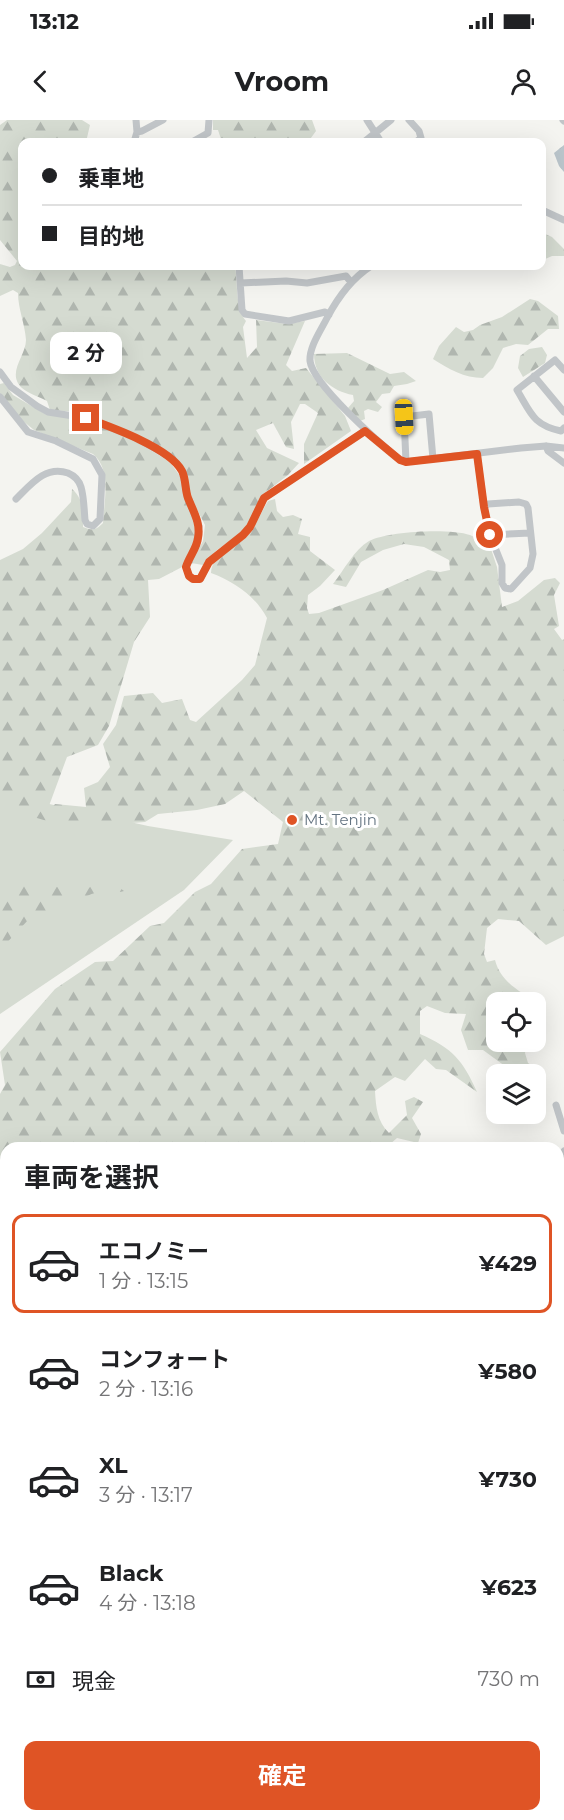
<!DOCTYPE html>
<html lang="ja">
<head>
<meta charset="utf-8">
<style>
	:root { --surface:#fff; --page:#f6f6f6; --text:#202124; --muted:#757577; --line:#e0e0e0; --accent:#df5425 }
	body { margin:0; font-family:Montserrat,"Noto Sans JP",sans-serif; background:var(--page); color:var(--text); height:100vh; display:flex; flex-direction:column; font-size:22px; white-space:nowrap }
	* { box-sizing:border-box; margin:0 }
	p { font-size:20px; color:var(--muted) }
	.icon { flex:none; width:33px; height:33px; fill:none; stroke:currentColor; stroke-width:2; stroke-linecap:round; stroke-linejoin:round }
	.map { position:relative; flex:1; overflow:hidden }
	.details { position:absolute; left:0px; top:1022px; width:564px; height:680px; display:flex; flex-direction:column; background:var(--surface); border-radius:18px 18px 0 0; box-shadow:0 6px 24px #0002 }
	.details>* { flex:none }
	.top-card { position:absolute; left:18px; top:18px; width:528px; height:132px; border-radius:12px; box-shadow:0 6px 24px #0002; display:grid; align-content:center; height:132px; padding:0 24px; background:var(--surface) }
	.tools { position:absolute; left:486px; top:872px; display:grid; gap:12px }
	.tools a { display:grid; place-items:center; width:60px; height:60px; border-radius:12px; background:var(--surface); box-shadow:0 6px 24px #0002; font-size:30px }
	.end { position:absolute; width:27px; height:27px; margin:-14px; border:8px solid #df5425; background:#fff; box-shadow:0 0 0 3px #fff }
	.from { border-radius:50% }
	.bubble { position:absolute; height:42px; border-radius:12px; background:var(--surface); box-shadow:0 6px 24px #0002; font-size:20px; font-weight:700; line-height:42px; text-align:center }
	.car { position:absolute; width:18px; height:36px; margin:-18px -9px; border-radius:8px; box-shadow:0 0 4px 2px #0007; background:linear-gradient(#f5c518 24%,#345 0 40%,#f5c518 0 76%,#345 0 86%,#f5c518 0) }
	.top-card b { display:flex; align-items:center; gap:21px; height:57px; font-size:22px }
	.top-card b+b { border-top:2px solid var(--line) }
	.top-card i { width:15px; height:15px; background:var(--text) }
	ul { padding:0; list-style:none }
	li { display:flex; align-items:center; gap:18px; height:99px; margin:0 12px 9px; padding:0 12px; border:3px solid transparent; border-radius:12px }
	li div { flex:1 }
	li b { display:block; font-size:22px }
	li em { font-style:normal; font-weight:700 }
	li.selected { border-color:var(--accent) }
	li>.icon { width:54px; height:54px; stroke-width:1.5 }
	h2 { padding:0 24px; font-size:27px; line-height:72px }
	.pay { display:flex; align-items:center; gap:15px; height:66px; padding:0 24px; font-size:22px }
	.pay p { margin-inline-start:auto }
	.primary-button { display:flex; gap:12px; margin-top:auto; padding:12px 24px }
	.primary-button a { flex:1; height:69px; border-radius:12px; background:var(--accent); color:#fff; font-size:24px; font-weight:700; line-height:69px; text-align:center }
	.status { display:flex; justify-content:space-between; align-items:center; height:42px; padding:0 30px; background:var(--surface); direction:ltr }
	.status svg { height:16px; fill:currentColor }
	header { display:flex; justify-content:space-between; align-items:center; height:78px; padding:0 24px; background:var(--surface); font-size:27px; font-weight:700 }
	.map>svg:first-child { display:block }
	.green { fill:#d5dbd1 }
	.forest { fill:url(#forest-firs) }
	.water { fill:url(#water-ripples) }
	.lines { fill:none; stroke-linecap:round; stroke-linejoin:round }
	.stream { stroke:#bac5cb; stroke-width:1.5 }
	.secondary-casing { stroke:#b4b8bc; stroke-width:12 }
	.street { stroke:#c1c5c8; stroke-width:7 }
	.secondary { stroke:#fff; stroke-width:9 }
	.route { stroke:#df5425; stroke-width:8 }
	.poi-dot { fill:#df5425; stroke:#fff; stroke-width:2 }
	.labels { text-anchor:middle; stroke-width:6; stroke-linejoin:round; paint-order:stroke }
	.poi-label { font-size:15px; fill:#637381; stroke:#fff; text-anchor:start }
</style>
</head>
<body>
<div class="status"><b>13:12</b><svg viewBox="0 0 49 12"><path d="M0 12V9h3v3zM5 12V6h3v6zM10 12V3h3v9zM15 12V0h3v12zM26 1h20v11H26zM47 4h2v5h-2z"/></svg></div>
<header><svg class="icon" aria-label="back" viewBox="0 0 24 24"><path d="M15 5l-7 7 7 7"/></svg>Vroom<svg class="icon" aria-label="person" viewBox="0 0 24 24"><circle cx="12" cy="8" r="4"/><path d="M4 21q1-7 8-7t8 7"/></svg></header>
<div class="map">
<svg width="564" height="1700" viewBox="0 0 564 1700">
	<defs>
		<pattern id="forest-firs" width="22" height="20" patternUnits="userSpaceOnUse" patternTransform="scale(1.5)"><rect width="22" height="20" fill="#d5dbd1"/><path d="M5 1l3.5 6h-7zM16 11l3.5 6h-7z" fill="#b0b6af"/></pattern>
		<pattern id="water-ripples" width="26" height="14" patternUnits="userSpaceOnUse" patternTransform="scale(1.5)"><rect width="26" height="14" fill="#bac5cb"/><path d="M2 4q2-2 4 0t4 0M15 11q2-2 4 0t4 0" fill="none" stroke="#9ba4aa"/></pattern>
	</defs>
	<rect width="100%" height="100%" fill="#f4f4f0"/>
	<path class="green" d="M0 673 148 706 233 720 184 770 0 894Z"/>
	<path class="forest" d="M7 0H82L90 5 86 22H22V146H235C238 162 235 189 246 201L243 207 247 238 257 227 256 200 287 204 305 201 286 245 292 251 306 248 345 296 351 311 304 344V324L318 293 305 284H300L291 302 294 329 286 327 273 303 256 310 267 328 299 343 288 355 262 375 245 410 217 430 203 445 191 443 203 421 205 405 190 376 187 357 183 347 135 314 91 296 86 289 79 292 50 290 47 281C40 277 27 273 22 268 6 253 26 236 26 220 25 204 18 189 18 173L13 170 0 176V144L10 147 15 145 17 141 0 120V5Z
		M213 0H312L316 11 308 22H222L218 10H213Z
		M543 113 552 117 564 129V136H552L543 140 542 138V115Z
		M530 179 538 181 558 196 559 209H548L528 225 516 224 503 228 493 248 483 258C464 258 449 249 433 239L439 226 456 207 464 212 473 210 480 205 502 197Z
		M542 227 547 235 545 243 523 257 518 248 520 236 529 229Z
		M347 233 390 254 404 252 416 261 407 264 394 266 390 273 382 274 376 282 382 287 378 292 368 289 364 291 365 299 360 301 348 288 354 281 353 275C332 271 314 257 314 234Z
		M4 263 13 275 45 294 86 301 122 314 164 338 172 345 180 356 185 380 197 407 194 427 184 446 159 459 148 460 150 497 134 522 109 606 98 625 67 637 46 694 47 701 0 687V440L23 429 42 413 71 382 72 369C84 379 83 393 83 407 93 411 96 410 103 403 104 381 112 350 93 334L34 310 23 301 0 275V264Z
		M275 379 277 391 283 397 293 395 302 399 298 414 310 417V431L335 450 320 466 308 475 307 488 309 494 319 493 383 470 428 450 440 452 450 450 449 440 424 427 404 424 383 430 361 442 346 467 333 464C344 450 354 430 369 421 388 411 450 408 470 415 477 418 484 423 490 426L497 447 502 487 518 481 544 460 555 458 560 463 554 475 559 506 554 509 562 520 564 519V816L546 825 519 801 498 799 487 808 484 834 487 842 495 840C501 863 521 872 540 884L541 889 536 893V882H496V921H528L525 933 528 943 540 950 544 963 536 964V954H516L483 930H468L461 910 466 894 445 893 427 886 420 891V914C452 928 463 940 477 972L446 950 436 949 425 939 405 961 395 957 375 971C376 987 377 1001 389 1013L407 995 405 981 414 977 423 982 412 998 421 1014 418 1023 397 1018 389 1025 383 1028H6V1318L0 1310V974L5 965 0 932 55 869 95 842 113 841 150 806 164 803 195 772 211 764 242 729 278 724 283 702 244 671 225 684 197 690 158 694 145 702 92 706H63L55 702 49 692 55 684 86 687 84 668 98 662 110 647 103 624 116 605 124 576 153 573 162 583 182 579 190 600 196 602 242 560 255 545 267 498C255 476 235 462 211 453 212 432 237 429 249 414 256 404 262 391 268 381Z
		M0 763 8 768 16 764H44L80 772 94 765 113 763 124 771C114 774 104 771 95 773 85 776 83 779 71 780L64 797 39 793 29 799 0 830Z
		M558 1139H564V1298L558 1309Z
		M558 1319 564 1324V1358L558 1362Z
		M0 1424H6V1695H147L152 1700H0Z
		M558 1427 564 1431V1459L558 1461Z
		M314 1695H351L343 1700H320Z"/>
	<path class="water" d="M564 25V52L559 46 554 33Z"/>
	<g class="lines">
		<path class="stream" d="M0 1319 6 1327
			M6 1334 4 1339 6 1348"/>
		<g class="secondary-casing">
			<path id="secondary" d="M307 1695 311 1700
				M210 1700 216 1695"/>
		</g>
		<path class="street" d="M367 0 381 22
			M409 0 419 11 421 18 416 22
			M563 0 564 1
			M137 12 142 11 163 0
			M134 22 137 12 136 0
			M192 22 208 13 209 0
			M364 22 391 0
			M542 90 564 100
			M239 146 242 190 245 194 289 201 325 192 329 195
			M371 146C351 159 338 177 327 198 321 210 309 227 310 241 313 265 380 323 400 340L406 342 521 328 546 326 564 328
			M241 163 286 161 307 163 346 156 350 161
			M564 250 555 240 517 270C531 293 533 305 561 311L564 308
			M0 252 11 267 37 286 48 292 86 298 130 315 170 337 178 345 183 353 187 376 199 406 196 426 186 447 189 456 193 459H200L209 442 243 415 250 407 264 378 365 311
			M534 256 564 292
			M0 277 28 312 56 321 93 339 102 355 100 399 93 406 87 404 85 400C84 389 84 377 81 367 79 360 75 356 68 353 46 345 31 364 16 379
			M546 326 548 331 564 343
			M477 334 484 387 490 415 502 445V463L505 468 511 469 530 448 533 434 528 388 526 384 519 382 488 384 484 387
			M406 342 404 297 429 294 433 339
			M490 415 530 413
			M556 985 564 1011
			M444 1028H447
			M513 1028 518 1026 521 1028
			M558 1039 564 1031
			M558 1048 564 1050
			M0 1313 6 1320
			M0 1399 3 1402 6 1401
			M175 1695 177 1700"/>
		<use href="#secondary" class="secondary"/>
	</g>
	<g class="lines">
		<path class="route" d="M86 298C111 307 170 328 182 351 186 359 185 370 188 378 193 391 201 403 198 418 197 428 189 437 186 447L189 456 193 459H200L209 442 243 415 250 407 264 378 365 311 400 340 406 342 477 334 484 387 490 415"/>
	</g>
	<circle class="poi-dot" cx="292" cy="700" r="6"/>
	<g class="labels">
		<g class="poi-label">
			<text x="304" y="705">Mt. Tenjin</text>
		</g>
	</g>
</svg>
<div class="tools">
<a><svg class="icon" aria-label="locate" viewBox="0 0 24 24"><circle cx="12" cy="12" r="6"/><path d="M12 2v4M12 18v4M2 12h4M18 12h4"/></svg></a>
<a><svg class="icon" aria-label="layers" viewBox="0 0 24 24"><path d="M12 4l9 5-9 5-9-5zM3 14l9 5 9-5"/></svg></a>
</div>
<i class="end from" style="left:490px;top:415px"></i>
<i class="end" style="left:86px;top:298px"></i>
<div class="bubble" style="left:50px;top:212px;width:72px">2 分</div>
<i class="car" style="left:404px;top:297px;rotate:177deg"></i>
<div class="top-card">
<b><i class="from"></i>乗車地</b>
<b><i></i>目的地</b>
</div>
<section class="details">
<h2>車両を選択</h2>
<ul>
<li class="selected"><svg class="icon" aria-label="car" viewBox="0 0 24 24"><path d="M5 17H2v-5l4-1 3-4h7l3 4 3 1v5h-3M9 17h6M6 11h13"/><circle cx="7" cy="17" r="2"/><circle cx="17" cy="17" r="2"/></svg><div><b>エコノミー</b><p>1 分 · 13:15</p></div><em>¥429</em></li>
<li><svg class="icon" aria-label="car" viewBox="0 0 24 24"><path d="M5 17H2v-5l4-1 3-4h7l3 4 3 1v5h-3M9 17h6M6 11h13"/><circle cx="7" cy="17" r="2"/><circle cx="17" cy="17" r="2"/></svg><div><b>コンフォート</b><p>2 分 · 13:16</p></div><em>¥580</em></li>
<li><svg class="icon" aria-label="car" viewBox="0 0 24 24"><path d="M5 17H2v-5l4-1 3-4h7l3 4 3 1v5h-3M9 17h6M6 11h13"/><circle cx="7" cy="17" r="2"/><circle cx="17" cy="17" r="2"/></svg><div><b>XL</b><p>3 分 · 13:17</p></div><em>¥730</em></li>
<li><svg class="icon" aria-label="car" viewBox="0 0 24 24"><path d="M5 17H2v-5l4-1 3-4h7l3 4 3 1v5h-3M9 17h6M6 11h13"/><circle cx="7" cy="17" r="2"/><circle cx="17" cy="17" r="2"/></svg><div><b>Black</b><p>4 分 · 13:18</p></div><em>¥623</em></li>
</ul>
<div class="pay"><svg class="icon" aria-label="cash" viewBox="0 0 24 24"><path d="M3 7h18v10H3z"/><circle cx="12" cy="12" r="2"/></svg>現金<p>730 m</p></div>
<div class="primary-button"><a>確定</a></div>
</section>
</div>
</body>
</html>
